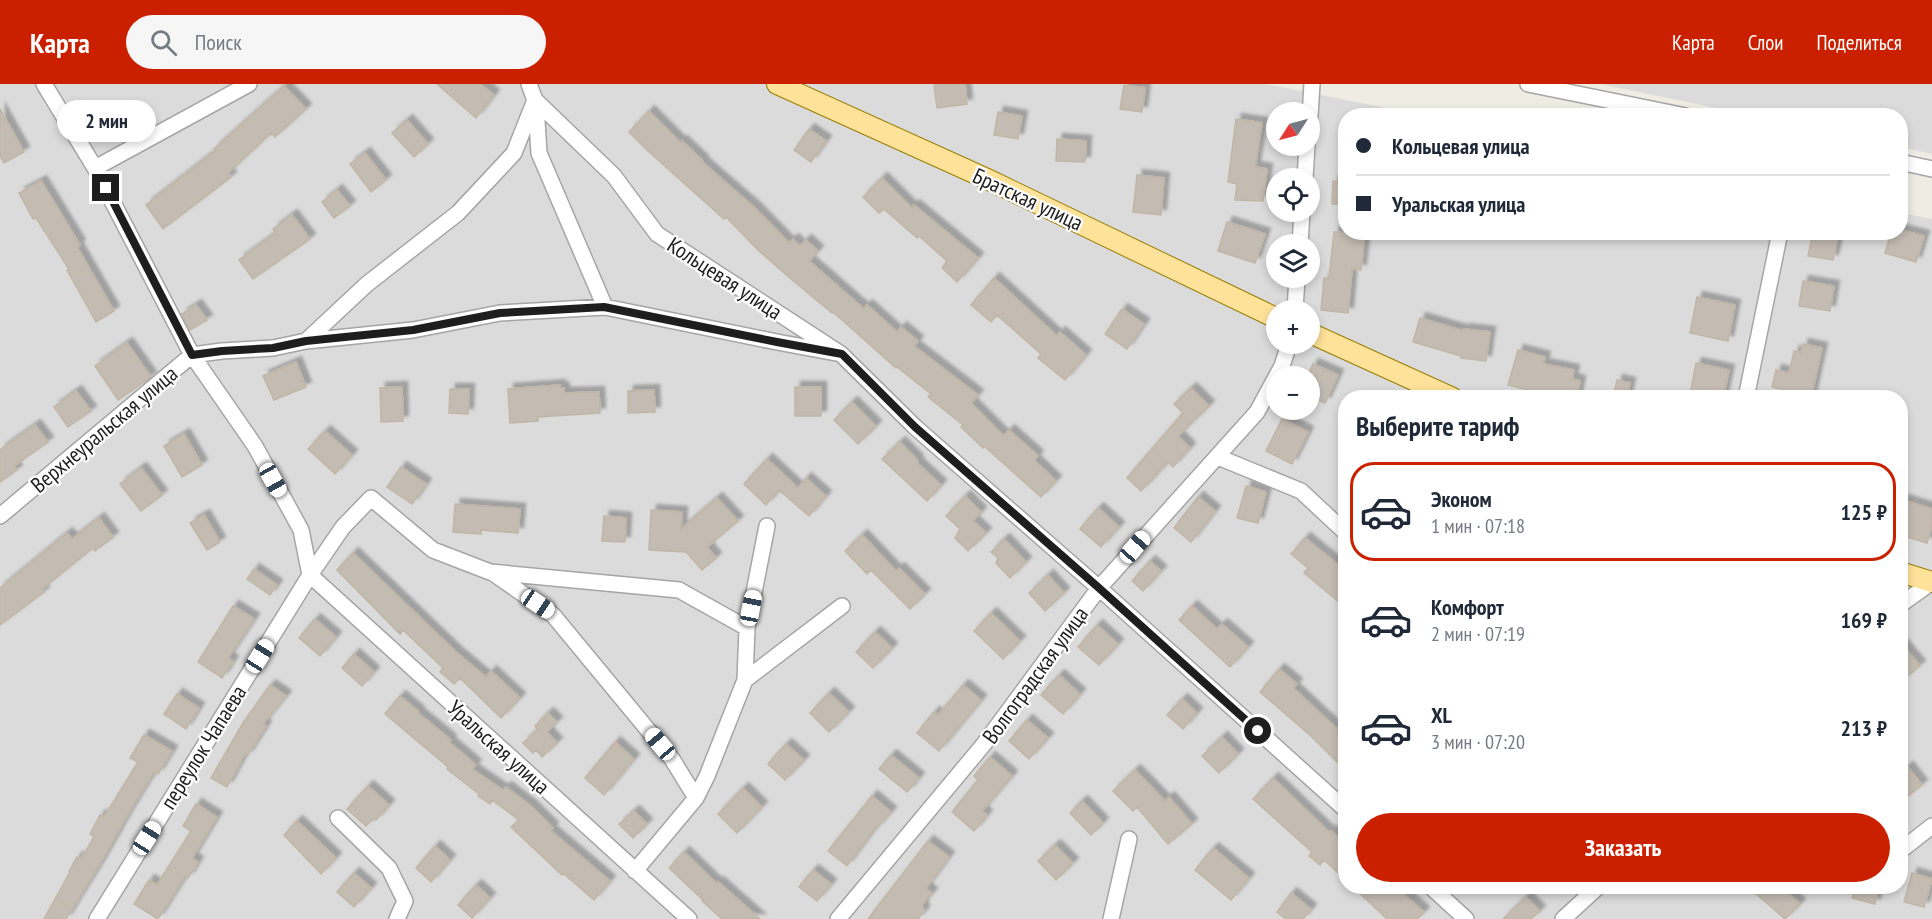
<!DOCTYPE html>
<html lang="ru">
<head>
<meta charset="utf-8">
<style>
	:root { --surface:#fff; --page:#f6f6f7; --text:#1f2937; --muted:#747a83; --line:#e0e1e3; --accent:#cb2000 }
	body { margin:0; font-family:"PT Sans Narrow",sans-serif; background:var(--page); color:var(--text); height:100vh; display:flex; flex-direction:column; font-size:22px; white-space:nowrap }
	* { box-sizing:border-box; margin:0 }
	p { font-size:20px; color:var(--muted) }
	.icon { flex:none; width:33px; height:33px; fill:none; stroke:currentColor; stroke-width:2; stroke-linecap:round; stroke-linejoin:round }
	.map { position:relative; flex:1; overflow:hidden }
	.details { position:absolute; left:1338px; top:306px; width:570px; height:504px; display:flex; flex-direction:column; background:var(--surface); border-radius:24px; box-shadow:0 3px 9px #0003 }
	.details>* { flex:none }
	.guide { position:absolute; left:1338px; top:24px; width:570px; height:132px; border-radius:24px; box-shadow:0 3px 9px #0003; display:grid; align-content:center; height:132px; padding:0 18px; background:var(--surface) }
	.needle { width:39px; rotate:234deg }
	.fabs { position:absolute; left:1266px; top:18px; display:grid; gap:12px }
	.fabs a { display:grid; place-items:center; width:54px; height:54px; border-radius:50%; background:var(--surface); box-shadow:0 3px 9px #0003; font-size:30px }
	.end { position:absolute; width:27px; height:27px; margin:-14px; border:8px solid #1e1e1e; background:#fff; box-shadow:0 0 0 3px #fff }
	.from { border-radius:50% }
	.bubble { position:absolute; height:42px; border-radius:21px; background:var(--surface); box-shadow:0 3px 9px #0003; font-size:20px; font-weight:800; line-height:42px; text-align:center }
	.car { position:absolute; width:18px; height:36px; margin:-18px -9px; border-radius:8px; box-shadow:0 0 4px 2px #0007; background:linear-gradient(#fff 24%,#345 0 40%,#fff 0 76%,#345 0 86%,#fff 0) }
	.guide b { display:flex; align-items:center; gap:21px; height:57px; font-size:22px }
	.guide b+b { border-top:2px solid var(--line) }
	.guide i { width:15px; height:15px; background:var(--text) }
	ul { padding:0; list-style:none }
	li { display:flex; align-items:center; gap:18px; height:99px; margin:0 12px 9px; padding:0 6px; border:3px solid transparent; border-radius:24px }
	li div { flex:1 }
	li b { display:block; font-size:22px }
	li em { font-style:normal; font-weight:800 }
	li.current { border-color:var(--accent) }
	li>.icon { width:54px; height:54px; stroke-width:1.5 }
	h2 { padding:0 18px; font-size:27px; line-height:72px }
	.cta { display:flex; gap:12px; margin-top:auto; padding:12px 18px }
	.cta a { flex:1; height:69px; border-radius:36px; background:var(--accent); color:#fff; font-size:24px; font-weight:800; line-height:69px; text-align:center }
	header { display:flex; align-items:center; gap:36px; box-sizing:border-box; height:84px; padding:0 30px; background:var(--accent); color:#fff }
	header strong { font-size:28px }
	nav { display:flex; gap:33px; margin-inline-start:auto; font-size:21px }
	.search { width:420px; height:54px; background:var(--page); display:flex; align-items:center; gap:15px; box-sizing:border-box; padding:0 21px; border-radius:33px; color:var(--muted); font-size:22px }
	.map>svg:first-child { display:block }
	.residential { fill:#dcdbdb; fill-rule:evenodd }
	.building { fill:#c4bcb3; stroke:#c1b6a5; stroke-width:1.5; filter:url(#shadow) }
	.lines { fill:none; stroke-linecap:round; stroke-linejoin:round }
	.minor-casing { stroke:#a5a5a5; stroke-width:18 }
	.major-casing { stroke:#977d00; stroke-width:22 }
	.minor { stroke:#fff; stroke-width:15 }
	.major { stroke:#fee29a; stroke-width:20 }
	.route { stroke:#1e1e1e; stroke-width:8 }
	.labels { text-anchor:middle; stroke-width:4.5; stroke-linejoin:round; paint-order:stroke }
	.street-label { font-size:22px; fill:#1e1e1e; stroke:#fff }
</style>
</head>
<body>
<header>
<strong>Карта</strong>
<div class="search"><svg class="icon" aria-label="search" viewBox="0 0 24 24"><circle cx="10" cy="10" r="6"/><path d="M15 15l6 6"/></svg>Поиск</div>
<nav><a>Карта</a><a>Слои</a><a>Поделиться</a></nav>
</header>
<div class="map">
<svg width="1932" height="835" viewBox="0 0 1932 835">
	<defs>
		<filter id="shadow"><feDropShadow dx="5.5" dy="-5.5" stdDeviation="1.5" flood-color="#0004"/></filter>
	</defs>
	<rect width="100%" height="100%" fill="#efede3"/>
	<path class="residential" d="M0 0H1266L1421 31 1346 32V148H1900L1901 129 1932 135V835H0ZM1276 28H1310V62H1276ZM1276 94H1310V128H1276ZM1276 160H1310V194H1276ZM1276 226H1310V260H1276ZM1276 292H1310V326H1276ZM1346 314H1900V802H1346Z
		M1600 0H1932V70L1901 63 1900 32 1750 31Z"/>
	<path class="building" d="M437 0H480L494 11 476 34Z
		M934 0H965L967 20 937 24Z
		M1124 1 1145 4 1142 28 1120 25Z
		M284 2 306 25 275 53 271 49 228 89 231 93 163 145 146 121 215 67 214 65Z
		M0 25 24 68 4 79 0 72Z
		M649 27 681 59 682 57 703 77 702 78 755 124 789 159 793 155 800 162 806 156 818 167 809 177 864 225 867 221 897 248 901 243 918 257 914 262 978 311 971 319 1004 352 1009 346 1038 372 1034 376 1056 397 1041 413 984 362 983 364 961 343 963 341 928 313 931 310 897 283 896 284 833 228 832 229 791 195 758 166 726 133 724 135 649 68 629 48Z
		M998 28 1022 32 1018 55 994 51Z
		M1236 35 1262 39 1255 83 1267 85 1263 117 1235 116 1237 100 1228 98Z
		M407 36 428 60 414 73 392 49Z
		M809 45 826 57 811 78 794 66Z
		M1057 55 1086 57 1085 78 1056 77Z
		M365 69 386 96 371 108 350 80Z
		M1137 91 1164 94 1161 131 1133 128Z
		M882 94 912 124 914 121 978 174 957 198 942 184 947 177 919 152 917 154 884 125 879 129 863 113Z
		M41 97 80 161 77 163 114 227 96 238 67 186 69 185 36 134 33 135 19 109Z
		M1333 97 1346 98V120H1332Z
		M337 106 350 122 334 134 322 118Z
		M292 131 310 155 253 195 239 176 276 149 273 145Z
		M1227 138 1265 150 1255 179 1218 167Z
		M1900 146 1924 152 1916 178 1885 169 1891 148H1900Z
		M1334 148H1365L1361 186 1352 185 1348 229 1321 226 1324 194H1329Z
		M1813 148H1839L1833 176 1808 172Z
		M994 194 1057 252 1060 248 1086 271 1065 296 1038 274 1041 270 997 231 991 238 971 221Z
		M1803 197 1834 202 1830 227 1799 222Z
		M1697 213 1735 221 1728 257 1690 249Z
		M196 221 207 236 190 246 182 230Z
		M1122 225 1144 240 1127 265 1105 250Z
		M1420 234 1464 247V245L1490 248 1486 277 1461 274V272L1413 258Z
		M127 259 151 293 118 316 95 282Z
		M1803 260 1822 264 1811 314H1783L1784 306 1772 303 1776 286 1789 289 1794 267 1801 269Z
		M1518 266 1545 273 1543 280 1574 286 1572 295 1580 297 1577 314H1548L1549 312 1508 301Z
		M296 278 306 303 274 316 263 292Z
		M1696 279 1729 286 1723 314H1707L1690 310Z
		M1313 280 1338 291 1325 319 1310 312V286Z
		M1617 296 1630 299 1627 314H1613Z
		M560 301V304H564V309L599 308 600 329 538 333V337L510 339 508 305Z
		M402 303 403 337 381 338 380 304Z
		M795 303H821V332H795Z
		M1191 304 1209 322 1178 352 1190 364 1173 383 1168 378 1141 407 1127 394 1183 329 1174 320Z
		M450 305H469L468 330 449 329Z
		M654 306 655 328 628 329V307Z
		M76 307 91 327 68 343 54 323Z
		M852 318 876 342 858 360 834 336Z
		M1282 335 1308 348 1292 380 1266 367Z
		M35 341 48 358 14 382 17 386 0 398V366Z
		M325 347 352 371 335 390 308 365Z
		M184 350 202 381 182 393 164 362Z
		M900 358 918 377 917 379 941 401 927 417 882 375Z
		M767 375 798 404 806 394 826 412 809 432 779 406 766 421 744 400Z
		M401 383 426 400 412 420 387 403Z
		M141 384 162 411 141 427 120 400Z
		M1246 402 1266 408 1258 439 1237 434Z
		M965 412 981 428 973 437 986 449 968 467 955 454 960 445 946 432Z
		M1198 413 1215 427 1191 458 1174 444Z
		M717 414 738 437 707 463 716 474 702 486 686 468 649 466 651 426 682 428 681 445Z
		M1903 416 1932 425V441L1927 459 1900 451V424Z
		M455 420 520 425 518 449 481 446V450L453 448Z
		M1098 424 1119 443 1101 463 1080 445Z
		M204 431 220 458 207 466 190 439Z
		M604 432 626 434 625 458 602 457Z
		M99 434 113 453 95 467 93 464 42 505 44 508 0 541V504L67 449 72 455Z
		M862 451 896 487 899 484 925 510 910 525 871 486 867 490 845 467Z
		M1305 454 1346 487V524L1304 489 1308 484 1291 470Z
		M1004 455 1026 478 1010 494 996 479 998 474 991 468Z
		M353 469 457 569 486 593 491 587 520 614 501 634 460 594 454 600 440 588 443 584 403 546 400 550 337 486Z
		M1150 477 1161 487 1143 507 1132 497Z
		M254 485 277 501 270 511 247 495Z
		M1048 491 1064 509 1045 527 1029 509Z
		M233 522 254 535 228 574 233 577 222 594 198 578Z
		M1192 522 1217 545 1222 540 1248 563 1230 583 1179 536Z
		M991 529 1020 557 1003 575 974 547Z
		M315 535 336 553 320 572 299 554Z
		M1097 541 1118 560 1099 581 1078 563Z
		M875 548 892 564 873 584 856 568Z
		M1900 558 1920 582 1900 598Z
		M354 570 374 588 362 602 342 584Z
		M1279 585 1297 600 1293 604 1346 653V669L1337 678 1312 653 1260 608Z
		M1059 591 1080 610 1063 630 1041 611Z
		M270 601 286 612 263 640 266 642 247 672 245 670 227 703 211 694 243 639Z
		M963 601 981 616 939 667 917 649 934 628 938 631Z
		M829 609 849 628 829 648 810 629Z
		M177 610 199 624 186 645 164 630Z
		M400 612 419 628 418 629 451 656 449 658 476 681 472 685 503 706 506 703 531 722 553 744 550 746 610 797 594 816 564 790 562 791 511 743 519 736 492 716 490 720 478 712 479 710 447 685 448 683 385 630Z
		M1182 615 1197 629 1183 645 1167 631Z
		M548 629 557 638 547 648 557 659 542 673 536 666 533 669 523 659 538 645 535 642Z
		M1027 636 1048 654 1029 675 1009 657Z
		M144 651 172 667 158 690 154 688 131 725 101 778 66 835H44L70 788 69 787 77 773 81 775 94 753 90 750 100 731 104 733 138 678 130 674Z
		M1222 653 1238 670 1219 689 1202 672Z
		M615 658 634 675 604 711 585 694Z
		M786 660 804 676 785 696 768 680Z
		M891 671 919 694 907 708 879 685Z
		M990 673 1012 692 982 727 987 731 974 747 952 728 978 696 974 692Z
		M1908 683 1922 701 1900 718V689Z
		M1135 686 1165 717 1169 713 1192 740 1168 760 1137 723 1133 727 1113 707Z
		M1273 694 1330 749 1331 747 1346 760V796L1324 776 1320 781 1309 772 1312 768 1253 715Z
		M368 702 389 721 376 736 374 734 366 742 347 725Z
		M743 704 762 723 737 749 718 730Z
		M872 712 891 728 876 745 875 744 847 782 828 767Z
		M1082 717 1103 739 1091 751 1070 729Z
		M196 720 217 733 192 774 198 778 188 794 185 792 158 835 134 820 149 796 157 801 191 747 183 742Z
		M634 727 647 740 633 754 619 740Z
		M297 737 336 774 321 790 284 751Z
		M928 757 949 773 926 804 932 809 922 821 924 827 918 835H868Z
		M1055 761 1073 779 1056 796 1038 777Z
		M435 762 450 776 431 798 416 784Z
		M1213 764 1249 794 1231 816 1195 786Z
		M684 768 717 800 718 798 760 835H722L702 817 703 816 669 784Z
		M813 786 831 800 817 817 799 803Z
		M354 789 371 804 354 823 337 808Z
		M1912 789 1932 795 1924 823 1904 818Z
		M476 801 490 814 472 834 458 821Z
		M1352 802H1394L1424 828 1417 835H1387Z
		M1747 802H1780L1800 820 1785 835Z
		M1855 802H1879L1875 820 1852 814Z
		M1291 809 1311 825 1303 835H1286L1277 828Z
		M1526 813 1540 827 1531 835H1503Z"/>
	<g class="lines">
		<g class="minor-casing">
			<path id="minor" d="M44 0 95 84 192 271 255 362 301 446 310 491 689 835
				M529 0 535 16 614 92 657 150 841 270 915 343 1099 504 1346 726
				M1528 0 1686 32
				M536 21 539 69 605 223
				M1310 32 1312 0
				M1900 78 1932 85
				M95 84 249 0
				M1305 94 1307 62
				M1300 160 1302 128
				M1295 226 1297 194
				M306 257 413 246 500 229 605 223 777 258 836 269
				M1746 314 1780 148
				M1218 373 1301 407 1346 449
				M0 432 192 271 222 267 273 264 306 257 367 200 458 129 514 69 535 16
				M493 489 553 531 672 675 696 714
				M1900 521 1932 498
				M745 596 747 544 767 442
				M338 734 389 784 405 817 397 835
				M1900 767 1932 742
				M635 787 696 714 707 692 745 596 842 522
				M1430 802 1466 835
				M97 835 310 491 343 443 371 414 433 466 490 488 679 506 747 544
				M838 835 984 660 1099 504 1257 328 1282 282 1289 260
				M1111 835 1129 755
				M1563 835 1599 802"/>
		</g>
		<g class="major-casing">
			<path id="major" d="M777 0 985 94 1276 234
				M1310 249 1453 314
				M1900 488 1932 498"/>
		</g>
		<use href="#minor" class="minor"/>
		<use href="#major" class="major"/>
	</g>
	<g class="lines">
		<path class="route" d="M106 104 192 271 222 267 273 264 306 257 413 246 500 229 604 223 777 258 842 270 915 343 1099 504 1258 647"/>
	</g>
	<g class="labels">
		<g class="street-label">
			<text transform="translate(1028 115) rotate(25)" y="8">Братская улица</text>
			<text transform="translate(725 194) rotate(33)" y="8">Кольцевая улица</text>
			<text transform="translate(104 345) rotate(-40)" y="8">Верхнеуральская улица</text>
			<text transform="translate(1035 591) rotate(-54)" y="8">Волгоградская улица</text>
			<text transform="translate(203 663) rotate(-58)" y="8">переулок Чапаева</text>
			<text transform="translate(499 663) rotate(42)" y="8">Уральская улица</text>
		</g>
	</g>
</svg>
<div class="fabs">
<a><svg class="needle" viewBox="-14 -14 28 28"><path d="M0-13l5 13h-10z" fill="#e53935"/><path d="M0 13l5-13h-10z" fill="#747a83"/></svg></a>
<a><svg class="icon" aria-label="locate" viewBox="0 0 24 24"><circle cx="12" cy="12" r="6"/><path d="M12 2v4M12 18v4M2 12h4M18 12h4"/></svg></a>
<a><svg class="icon" aria-label="layers" viewBox="0 0 24 24"><path d="M12 4l9 5-9 5-9-5zM3 14l9 5 9-5"/></svg></a>
<a>+</a>
<a>−</a>
</div>
<i class="end from" style="left:1258px;top:647px"></i>
<i class="end" style="left:106px;top:104px"></i>
<div class="bubble" style="left:57px;top:16px;width:99px">2 мин</div>
<i class="car" style="left:273px;top:396px;rotate:151deg"></i>
<i class="car" style="left:1135px;top:463px;rotate:41deg"></i>
<i class="car" style="left:538px;top:520px;rotate:124deg"></i>
<i class="car" style="left:751px;top:524px;rotate:11deg"></i>
<i class="car" style="left:260px;top:572px;rotate:32deg"></i>
<i class="car" style="left:660px;top:660px;rotate:320deg"></i>
<i class="car" style="left:147px;top:754px;rotate:32deg"></i>
<div class="guide">
<b><i class="from"></i>Кольцевая улица</b>
<b><i></i>Уральская улица</b>
</div>
<section class="details">
<h2>Выберите тариф</h2>
<ul>
<li class="current"><svg class="icon" aria-label="car" viewBox="0 0 24 24"><path d="M5 17H2v-5l4-1 3-4h7l3 4 3 1v5h-3M9 17h6M6 11h13"/><circle cx="7" cy="17" r="2"/><circle cx="17" cy="17" r="2"/></svg><div><b>Эконом</b><p>1 мин · 07:18</p></div><em>125 ₽</em></li>
<li><svg class="icon" aria-label="car" viewBox="0 0 24 24"><path d="M5 17H2v-5l4-1 3-4h7l3 4 3 1v5h-3M9 17h6M6 11h13"/><circle cx="7" cy="17" r="2"/><circle cx="17" cy="17" r="2"/></svg><div><b>Комфорт</b><p>2 мин · 07:19</p></div><em>169 ₽</em></li>
<li><svg class="icon" aria-label="car" viewBox="0 0 24 24"><path d="M5 17H2v-5l4-1 3-4h7l3 4 3 1v5h-3M9 17h6M6 11h13"/><circle cx="7" cy="17" r="2"/><circle cx="17" cy="17" r="2"/></svg><div><b>XL</b><p>3 мин · 07:20</p></div><em>213 ₽</em></li>
</ul>
<div class="cta"><a>Заказать</a></div>
</section>
</div>
</body>
</html>
